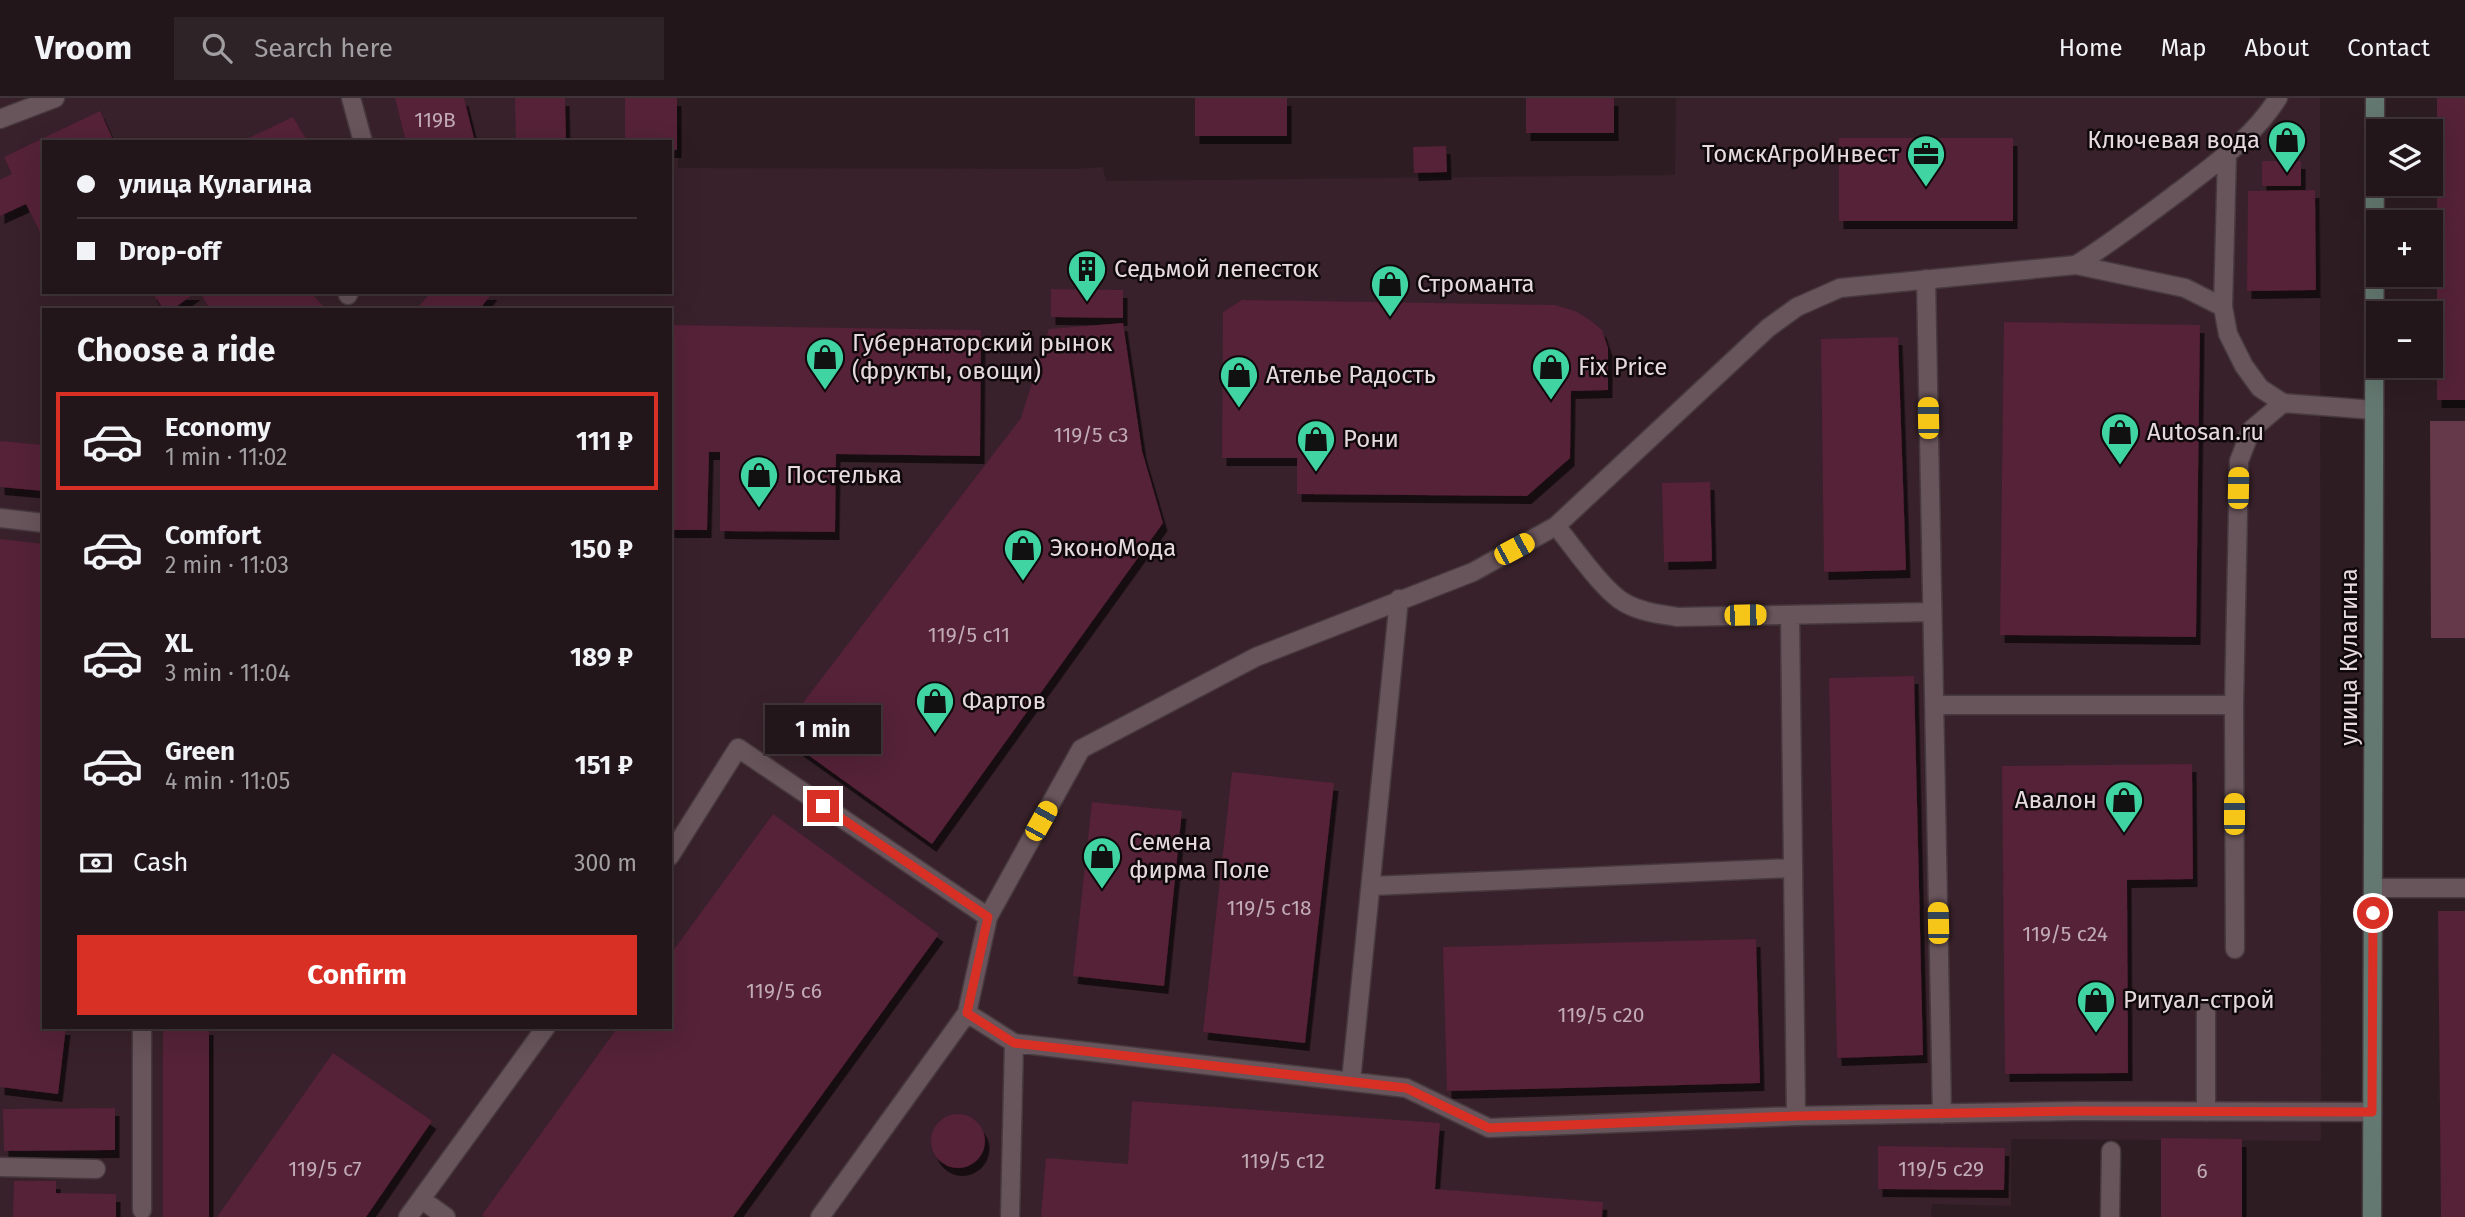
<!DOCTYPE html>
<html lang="en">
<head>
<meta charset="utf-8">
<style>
	:root { --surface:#22161a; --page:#2e2327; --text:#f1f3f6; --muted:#a29fa2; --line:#3f3539; --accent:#d93025 }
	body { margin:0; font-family:"Fira Sans",sans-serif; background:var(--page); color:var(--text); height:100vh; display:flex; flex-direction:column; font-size:26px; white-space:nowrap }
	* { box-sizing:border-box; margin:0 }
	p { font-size:23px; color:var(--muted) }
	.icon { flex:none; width:38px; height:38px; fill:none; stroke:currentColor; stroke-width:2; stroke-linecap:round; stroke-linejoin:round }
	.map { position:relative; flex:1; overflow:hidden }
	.side { position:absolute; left:42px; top:210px; width:630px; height:721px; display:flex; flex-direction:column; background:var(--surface); border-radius:0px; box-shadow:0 7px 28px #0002,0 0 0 2px var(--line) }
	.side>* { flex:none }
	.hud { position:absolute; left:42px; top:42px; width:630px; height:154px; border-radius:0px; box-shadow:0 7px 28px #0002,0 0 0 2px var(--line); display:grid; align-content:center; height:154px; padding:0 35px; background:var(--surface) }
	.fabs { position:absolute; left:2366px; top:21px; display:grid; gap:14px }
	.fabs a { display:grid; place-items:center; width:77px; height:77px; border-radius:0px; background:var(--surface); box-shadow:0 7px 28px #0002,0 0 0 2px var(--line); font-size:35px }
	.end { position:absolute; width:32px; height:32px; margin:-16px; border:9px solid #d93025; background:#fff; box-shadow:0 0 0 4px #fff }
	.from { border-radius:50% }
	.bubble { position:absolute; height:49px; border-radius:0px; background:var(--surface); box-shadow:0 7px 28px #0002,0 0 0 2px var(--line); font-size:23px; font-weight:700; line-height:49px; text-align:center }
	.car { position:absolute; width:21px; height:42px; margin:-21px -10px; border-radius:9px; box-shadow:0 0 5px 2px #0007; background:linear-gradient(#f5c518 24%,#345 0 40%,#f5c518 0 76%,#345 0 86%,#f5c518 0) }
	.hud b { display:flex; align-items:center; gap:24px; height:66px; font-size:26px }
	.hud b+b { border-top:2px solid var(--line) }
	.hud i { width:18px; height:18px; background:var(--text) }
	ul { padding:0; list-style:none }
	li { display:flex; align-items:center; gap:21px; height:98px; margin:0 14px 10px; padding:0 21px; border:4px solid transparent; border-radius:0px }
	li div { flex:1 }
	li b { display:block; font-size:26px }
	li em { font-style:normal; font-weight:700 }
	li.selected { border-color:var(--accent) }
	li>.icon { width:63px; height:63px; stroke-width:1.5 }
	h2 { padding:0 35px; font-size:32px; line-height:84px }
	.pay { display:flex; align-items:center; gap:18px; height:77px; padding:0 35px; font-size:26px }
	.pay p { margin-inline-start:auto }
	.cta { display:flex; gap:14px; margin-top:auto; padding:14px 35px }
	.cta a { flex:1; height:80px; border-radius:0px; background:var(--accent); color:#fff; font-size:28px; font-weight:700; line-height:80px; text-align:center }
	header { display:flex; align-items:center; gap:42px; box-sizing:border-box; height:98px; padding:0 35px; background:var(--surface); border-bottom:2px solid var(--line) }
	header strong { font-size:33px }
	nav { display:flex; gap:38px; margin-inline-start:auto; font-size:24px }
	.search { width:490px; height:63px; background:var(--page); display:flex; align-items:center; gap:18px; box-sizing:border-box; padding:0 24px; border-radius:0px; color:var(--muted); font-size:26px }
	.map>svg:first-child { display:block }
	.built { fill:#38212a; fill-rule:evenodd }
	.green { fill:#65394a }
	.building { fill:#552037; filter:url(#shadow) }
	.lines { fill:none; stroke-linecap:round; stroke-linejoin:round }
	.lane-casing { stroke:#473a3e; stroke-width:21 }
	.secondary-casing { stroke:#473a3e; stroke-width:21 }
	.lane { stroke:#68545b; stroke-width:18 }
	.secondary { stroke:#637870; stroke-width:18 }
	.route { stroke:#d93025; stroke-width:9 }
	.labels { text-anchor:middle; stroke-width:5; stroke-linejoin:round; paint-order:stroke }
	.number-label { font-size:21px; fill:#c2acb4 }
	.poi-label { font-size:24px; fill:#e6dade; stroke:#10090c; text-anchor:start }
	.street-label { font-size:24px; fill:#e6dade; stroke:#10090c }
</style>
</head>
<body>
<header>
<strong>Vroom</strong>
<div class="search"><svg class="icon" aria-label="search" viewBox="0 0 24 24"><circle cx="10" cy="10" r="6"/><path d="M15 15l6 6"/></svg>Search here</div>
<nav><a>Home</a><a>Map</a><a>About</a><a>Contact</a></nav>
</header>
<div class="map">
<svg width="2465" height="1119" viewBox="0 0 2465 1119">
	<defs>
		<filter id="shadow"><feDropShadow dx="4.5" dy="8" stdDeviation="0" flood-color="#0009"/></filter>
	</defs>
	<rect width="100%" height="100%" fill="#2d1d22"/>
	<path class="built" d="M0 0H677L678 70 1075 71 1103 69 1106 83 1675 77 1676 0H2320L2321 1043 2011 1041V1108L1932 1106 1931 1119H0ZM44 44H670V194H44ZM44 212H670V929H44Z"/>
	<path class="green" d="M2430 323H2465V540H2431Z"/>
	<path class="building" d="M395 0H464L475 44H406Z
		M515 0H565L566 44H516Z
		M625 0H677V52H670V44H625Z
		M1195 0H1287V38H1195Z
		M1526 0H1614V35H1526Z
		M2437 0H2465V302H2437Z
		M100 13 114 44H44V142L26 106 0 118V82L12 76 4 59Z
		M293 19 308 44H240Z
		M1839 40H2013V123H1839Z
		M1446 48 1447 74 1414 75 1413 49Z
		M2262 63H2301V88H2262Z
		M2315 92 2316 192 2247 193 2248 93Z
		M1051 191 1123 192V220L1051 219Z
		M152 194H196L172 212H164Z
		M200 194H310L327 212H210Z
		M431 194H493L479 212H416Z
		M1242 202 1555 207 1575 213 1590 222 1602 232 1608 250V292L1571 293 1570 360 1527 398 1297 396V360H1222L1223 214Z
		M2004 224 2200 227 2196 539 2000 537Z
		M1123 225 1142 353 1163 425 932 746 779 636 1021 320 1049 231Z
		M670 227 981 232 980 358 836 356 835 434 720 433V354H709L707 432H670Z
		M1898 239 1906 472 1824 474 1821 241Z
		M0 343 44 347V393L0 389Z
		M1710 384 1712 463 1664 464 1662 385Z
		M0 441 44 446V929H66L58 996 0 989Z
		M1914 578 1923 957 1837 960 1829 580Z
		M2192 666 2193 781 2127 782 2128 975 2005 976 2002 668Z
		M1232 674 1334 685 1305 945 1203 934Z
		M1092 704 1182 713 1164 888 1073 878Z
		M773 716 939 836 733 1119H485L482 1117 618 929H670V857Z
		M2438 813H2465V1119H2441Z
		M1756 841 1760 985 1447 993 1443 849Z
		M163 929H209V1119H163Z
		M333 955 432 1023 366 1119H217Z
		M1132 1003 1440 1025 1435 1091 1603 1104 1602 1119H1041L1046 1060 1128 1066Z
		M115 1010V1052L4 1053 3 1011Z
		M931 1043a27 27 0 1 1 54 0a27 27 0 1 1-54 0Z
		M2161 1040 2242 1041V1119H2161Z
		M1878 1048 2005 1050 2004 1092 1878 1091Z
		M14 1083H56V1095L116 1096V1119H13Z"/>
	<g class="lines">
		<g class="lane-casing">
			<path id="lane" d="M351 0 363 44
				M0 21 55 0
				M2076 167C2114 143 2149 116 2185 89 2221 61 2254 38 2278 0
				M1926 181 1942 1016
				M348 197 349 194
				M2223 209 2227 56
				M0 420 44 425
				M1556 428C1573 448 1603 493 1625 505 1641 514 1659 516 1677 519L1932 514
				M1790 517 1796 1018
				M1934 607H2234
				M670 758 738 650 988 819
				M1371 788 1793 770
				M2373 790H2465
				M2235 851 2234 607 2239 363 2251 332 2283 305
				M2206 912V1014
				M967 915 1014 945 1406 990 1489 1030 1796 1018 2078 1013 2372 1014
				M142 929V1112
				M1351 983 1399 501
				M0 1069 96 1071
				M421 1101 446 1119
				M408 1119 546 929
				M820 1119 967 915 988 819 1081 651 1256 559 1473 474 1556 428 1768 230 1797 209 1840 190 2076 167 2185 190 2223 209 2228 236 2244 268 2260 290 2283 305 2374 312
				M1010 1119 1014 945
				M2110 1119 2111 1053"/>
		</g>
		<g class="secondary-casing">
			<path id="secondary" d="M2372 1119 2375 0"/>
		</g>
		<use href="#lane" class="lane"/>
		<use href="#secondary" class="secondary"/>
	</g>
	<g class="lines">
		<path class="route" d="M823 708 988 819 967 915 1014 945 1406 990 1489 1030 1796 1018 2078 1013 2372 1014 2373 815"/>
	</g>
	<defs>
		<g id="shop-pin" transform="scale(2.0125)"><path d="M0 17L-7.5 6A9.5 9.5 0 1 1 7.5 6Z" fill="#3fd4a2" stroke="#10090c"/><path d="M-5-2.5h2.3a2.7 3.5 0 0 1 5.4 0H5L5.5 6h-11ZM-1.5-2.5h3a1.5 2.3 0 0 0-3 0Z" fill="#111"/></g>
		<g id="office-pin" transform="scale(2.0125)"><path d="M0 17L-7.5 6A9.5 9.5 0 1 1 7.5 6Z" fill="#3fd4a2" stroke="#10090c"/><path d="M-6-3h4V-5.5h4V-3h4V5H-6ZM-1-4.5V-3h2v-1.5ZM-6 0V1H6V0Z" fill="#111"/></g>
		<g id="building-pin" transform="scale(2.0125)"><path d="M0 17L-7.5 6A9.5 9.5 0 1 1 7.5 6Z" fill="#3fd4a2" stroke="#10090c"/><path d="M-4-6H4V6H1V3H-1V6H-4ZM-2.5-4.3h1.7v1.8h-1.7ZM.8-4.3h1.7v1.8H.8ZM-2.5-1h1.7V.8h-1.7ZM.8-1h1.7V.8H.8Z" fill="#111"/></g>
	</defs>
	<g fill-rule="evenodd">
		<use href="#shop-pin" x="2287" y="42"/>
		<use href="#office-pin" x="1926" y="56"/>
		<use href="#building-pin" x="1087" y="171"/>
		<use href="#shop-pin" x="1390" y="186"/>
		<use href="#shop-pin" x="825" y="259"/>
		<use href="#shop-pin" x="1551" y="269"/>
		<use href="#shop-pin" x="1239" y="277"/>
		<use href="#shop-pin" x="2120" y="334"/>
		<use href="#shop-pin" x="1316" y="341"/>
		<use href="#shop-pin" x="759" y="377"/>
		<use href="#shop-pin" x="1023" y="450"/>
		<use href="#shop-pin" x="935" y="603"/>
		<use href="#shop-pin" x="2124" y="702"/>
		<use href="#shop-pin" x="1102" y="758"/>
		<use href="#shop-pin" x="2096" y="902"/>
	</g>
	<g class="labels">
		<g class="number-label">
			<text x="435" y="29">119В</text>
			<text x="1091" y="344">119/5 с3</text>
			<text x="969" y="544">119/5 с11</text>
			<text x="1269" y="817">119/5 с18</text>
			<text x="2065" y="843">119/5 с24</text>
			<text x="784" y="900">119/5 с6</text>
			<text x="1601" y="924">119/5 с20</text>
			<text x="1283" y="1070">119/5 с12</text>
			<text x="325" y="1078">119/5 с7</text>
			<text x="1941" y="1078">119/5 с29</text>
			<text x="2202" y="1080">6</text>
		</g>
		<g class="poi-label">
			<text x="2260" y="50" text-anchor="end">Ключевая вода</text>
			<text x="1899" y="64" text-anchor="end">ТомскАгроИнвест</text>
			<text x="1114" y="179">Седьмой лепесток</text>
			<text x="1417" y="194">Строманта</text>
			<text x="852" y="253">Губернаторский рынок<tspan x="852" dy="28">(фрукты, овощи)</tspan></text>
			<text x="1578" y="277">Fix Price</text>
			<text x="1266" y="285">Ателье Радость</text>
			<text x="2147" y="342">Autosan.ru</text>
			<text x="1343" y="349">Рони</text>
			<text x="786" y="385">Постелька</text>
			<text x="1050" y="458">ЭконоМода</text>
			<text x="962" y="611">Фартов</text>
			<text x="2097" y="710" text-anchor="end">Авалон</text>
			<text x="1129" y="752">Семена<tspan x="1129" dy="28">фирма Поле</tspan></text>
			<text x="2123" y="910">Ритуал-строй</text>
		</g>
		<g class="street-label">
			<text transform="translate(2349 559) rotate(-90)" y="8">улица Кулагина</text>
		</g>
	</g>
</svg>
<div class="fabs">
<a><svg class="icon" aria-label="layers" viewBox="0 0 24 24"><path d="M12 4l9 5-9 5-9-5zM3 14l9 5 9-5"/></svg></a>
<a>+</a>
<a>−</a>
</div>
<i class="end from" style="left:2373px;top:815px"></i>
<i class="end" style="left:823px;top:708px"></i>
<div class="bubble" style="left:765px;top:607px;width:116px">1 min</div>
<i class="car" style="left:1928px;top:320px;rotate:359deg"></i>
<i class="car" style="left:2238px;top:390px;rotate:1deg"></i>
<i class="car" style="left:1514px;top:451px;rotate:62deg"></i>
<i class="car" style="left:1745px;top:517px;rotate:89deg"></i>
<i class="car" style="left:2234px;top:716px;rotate:0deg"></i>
<i class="car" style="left:1041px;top:723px;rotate:29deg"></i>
<i class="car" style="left:1938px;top:825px;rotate:359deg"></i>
<div class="hud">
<b><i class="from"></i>улица Кулагина</b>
<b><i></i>Drop-off</b>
</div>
<section class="side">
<h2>Choose a ride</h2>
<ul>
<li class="selected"><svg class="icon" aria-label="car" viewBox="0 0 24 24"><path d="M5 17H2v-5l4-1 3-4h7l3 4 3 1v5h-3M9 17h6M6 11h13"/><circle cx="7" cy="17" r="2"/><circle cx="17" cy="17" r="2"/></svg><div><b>Economy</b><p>1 min · 11:02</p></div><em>111 ₽</em></li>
<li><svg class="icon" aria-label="car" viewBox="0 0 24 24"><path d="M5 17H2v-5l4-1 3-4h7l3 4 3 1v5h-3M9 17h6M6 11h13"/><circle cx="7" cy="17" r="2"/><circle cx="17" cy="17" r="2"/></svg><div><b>Comfort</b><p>2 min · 11:03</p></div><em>150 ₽</em></li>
<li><svg class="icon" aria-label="car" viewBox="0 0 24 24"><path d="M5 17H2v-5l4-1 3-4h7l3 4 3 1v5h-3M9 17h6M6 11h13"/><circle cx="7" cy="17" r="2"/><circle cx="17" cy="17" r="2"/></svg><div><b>XL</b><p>3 min · 11:04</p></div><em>189 ₽</em></li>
<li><svg class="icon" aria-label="car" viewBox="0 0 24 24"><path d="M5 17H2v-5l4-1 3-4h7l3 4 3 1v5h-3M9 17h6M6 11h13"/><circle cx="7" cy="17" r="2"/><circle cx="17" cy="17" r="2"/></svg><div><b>Green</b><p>4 min · 11:05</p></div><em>151 ₽</em></li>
</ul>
<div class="pay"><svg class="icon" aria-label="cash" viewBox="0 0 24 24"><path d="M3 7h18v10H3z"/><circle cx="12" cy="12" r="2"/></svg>Cash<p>300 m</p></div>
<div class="cta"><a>Confirm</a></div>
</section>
</div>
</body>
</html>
